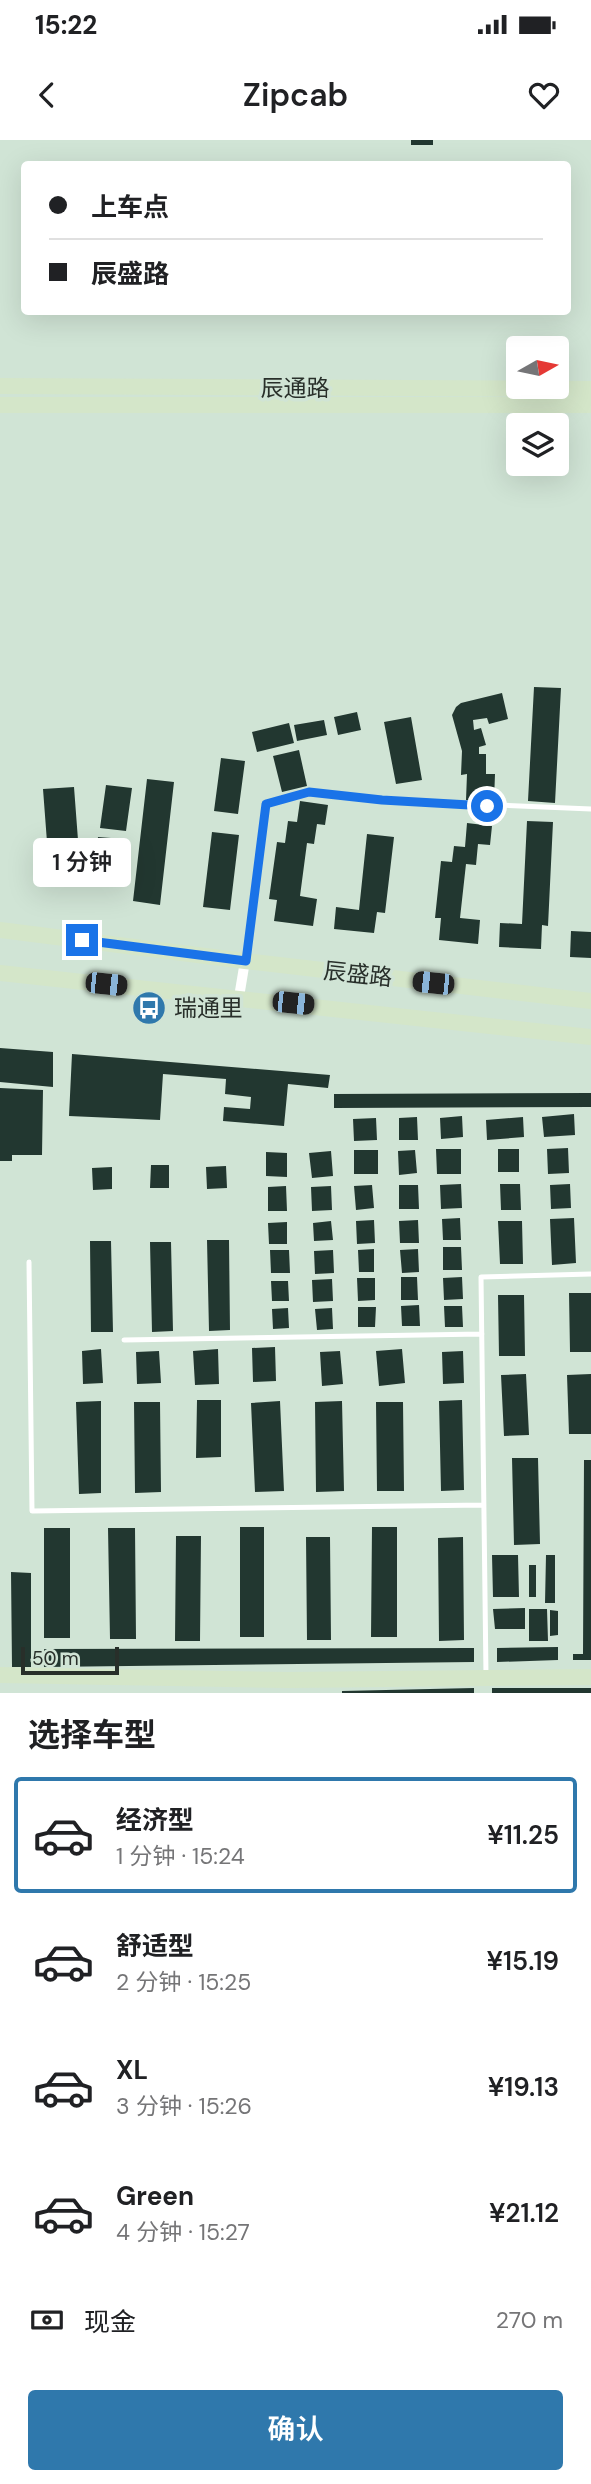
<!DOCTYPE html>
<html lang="zh">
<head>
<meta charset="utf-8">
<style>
	:root { --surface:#fff; --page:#f6f6f6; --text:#202124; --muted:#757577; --line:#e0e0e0; --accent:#2f78ac }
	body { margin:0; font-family:"DM Sans","Noto Sans SC",sans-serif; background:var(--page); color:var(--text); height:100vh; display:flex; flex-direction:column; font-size:26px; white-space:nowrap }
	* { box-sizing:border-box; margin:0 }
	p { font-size:23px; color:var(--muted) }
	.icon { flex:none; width:38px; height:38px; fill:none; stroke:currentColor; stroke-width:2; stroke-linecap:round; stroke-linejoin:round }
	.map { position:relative; height:1553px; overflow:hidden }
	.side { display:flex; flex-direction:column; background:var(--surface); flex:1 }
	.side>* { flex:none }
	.top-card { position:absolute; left:21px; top:21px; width:550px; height:154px; border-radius:7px; box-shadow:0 7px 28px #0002; display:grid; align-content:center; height:154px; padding:0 28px; background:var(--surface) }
	.needle { width:46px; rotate:81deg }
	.buttons { position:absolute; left:506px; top:196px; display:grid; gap:14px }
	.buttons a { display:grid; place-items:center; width:63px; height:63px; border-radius:7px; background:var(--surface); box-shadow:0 7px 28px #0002; font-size:35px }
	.scale { position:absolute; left:21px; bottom:18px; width:98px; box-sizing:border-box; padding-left:7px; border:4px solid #282f2a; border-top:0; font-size:19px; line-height:24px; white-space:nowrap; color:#282f2a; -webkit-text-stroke:5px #d0e4d5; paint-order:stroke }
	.end { position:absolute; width:32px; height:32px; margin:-16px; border:9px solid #1a73e8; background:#fff; box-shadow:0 0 0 4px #fff }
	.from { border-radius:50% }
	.bubble { position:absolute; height:49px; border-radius:7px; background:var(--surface); box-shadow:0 7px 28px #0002; font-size:23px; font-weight:600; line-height:49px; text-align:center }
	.car { position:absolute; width:21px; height:42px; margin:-21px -10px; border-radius:9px; box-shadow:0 0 5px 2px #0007; background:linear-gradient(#222 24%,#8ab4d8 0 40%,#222 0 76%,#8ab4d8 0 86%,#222 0) }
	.top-card b { display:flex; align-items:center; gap:24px; height:66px; font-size:26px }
	.top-card b+b { border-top:2px solid var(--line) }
	.top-card i { width:18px; height:18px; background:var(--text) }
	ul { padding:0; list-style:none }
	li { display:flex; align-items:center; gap:21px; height:116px; margin:0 14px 10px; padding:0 14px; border:4px solid transparent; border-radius:7px }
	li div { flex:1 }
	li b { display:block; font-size:26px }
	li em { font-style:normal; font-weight:600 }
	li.selected { border-color:var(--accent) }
	li>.icon { width:63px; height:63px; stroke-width:1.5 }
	h2 { padding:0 28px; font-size:32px; line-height:84px }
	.pay { display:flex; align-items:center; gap:18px; height:77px; padding:0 28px; font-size:26px }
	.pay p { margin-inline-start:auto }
	.primary-button { display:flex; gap:14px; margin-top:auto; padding:14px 28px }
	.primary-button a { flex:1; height:80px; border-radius:7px; background:var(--accent); color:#fff; font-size:28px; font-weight:600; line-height:80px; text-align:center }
	.status { display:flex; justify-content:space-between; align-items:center; height:49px; padding:0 35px; background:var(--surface); direction:ltr }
	.status svg { height:19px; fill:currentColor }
	header { display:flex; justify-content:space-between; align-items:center; height:91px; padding:0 28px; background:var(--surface); font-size:32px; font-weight:600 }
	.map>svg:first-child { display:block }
	.building { fill:#223730 }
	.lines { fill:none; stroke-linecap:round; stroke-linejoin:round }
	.lane { stroke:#fff; stroke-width:5 }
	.street { stroke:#fff; stroke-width:10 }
	.secondary { stroke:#d4e6c9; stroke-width:16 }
	.route { stroke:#1a73e8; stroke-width:9 }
	.labels { text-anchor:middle; stroke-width:7; stroke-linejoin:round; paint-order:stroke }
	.street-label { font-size:23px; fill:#282f2a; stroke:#d0e4d5 }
	.poi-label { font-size:23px; fill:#282f2a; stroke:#d0e4d5; text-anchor:start }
</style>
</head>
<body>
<div class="status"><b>15:22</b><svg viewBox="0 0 49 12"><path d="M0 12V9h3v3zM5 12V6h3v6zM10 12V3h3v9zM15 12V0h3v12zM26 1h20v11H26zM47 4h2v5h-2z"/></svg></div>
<header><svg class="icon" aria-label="back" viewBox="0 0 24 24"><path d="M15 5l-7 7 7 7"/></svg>Zipcab<svg class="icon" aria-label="heart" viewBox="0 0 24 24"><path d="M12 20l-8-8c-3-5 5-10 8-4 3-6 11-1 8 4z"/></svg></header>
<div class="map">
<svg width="591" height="1553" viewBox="0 0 591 1553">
	<rect width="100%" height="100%" fill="#d0e4d5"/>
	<path class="building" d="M411 0H433V5H411Z
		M534 547 561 548 555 663 528 661Z
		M502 553 508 579 489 584 487 578 473 580 474 590 481 588 486 605 479 607V614H486V634H495L494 661 466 660 467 634 461 635 462 611 452 575 456 567 461 563Z
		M357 572 361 590 338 595 334 577Z
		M411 577 422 640 396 644 384 582Z
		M324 580 327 595 297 601 294 585Z
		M289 583 294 603 257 612 252 592Z
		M299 610 307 646 282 652 273 616Z
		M221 618 245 621 238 674 214 671Z
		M147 639 174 642 160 765 133 761Z
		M106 645 132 648 126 691 100 688Z
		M74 647 78 700 47 702 43 649Z
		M300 661 328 665 325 685 317 684 314 704 307 703 300 756 317 759 313 786 274 781 277 760 269 759 277 702 285 703 288 681 297 682Z
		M527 681 553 682 548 786 542 785 541 809 499 807 500 783 522 784Z
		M467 683 492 686 490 705 478 704 476 725 466 724 460 778 480 780 478 804 439 800 441 778H435L441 721 452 722 454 706 465 707Z
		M212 692 239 695 230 770 203 767Z
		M367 694 394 697 385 773 377 772 374 793 334 789 336 767 359 770Z
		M98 697 124 699 119 740 94 737Z
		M571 791 591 792V818L570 817Z
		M0 908 53 912V947L0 942Z
		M72 914 330 935 328 948 288 944 284 986 223 981 224 967 250 969 251 957 225 954 226 939 163 934 160 980 69 976Z
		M0 948 43 950 42 1015H12V1021H0Z
		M591 953V967L334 968V954Z
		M574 974 575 995 544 997 542 977Z
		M462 976 463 997 441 999 440 978Z
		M417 977 418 1000H399V978Z
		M523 977 524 997 487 1000 486 980Z
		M376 978 377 1000 354 1001 353 979Z
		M568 1008 569 1033 548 1034 547 1009Z
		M436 1009H461V1034H437Z
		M498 1009H519V1032H498Z
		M354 1010H378V1034H354Z
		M415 1010 417 1033 399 1035 398 1011Z
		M331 1011 333 1036 312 1038 309 1013Z
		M266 1012 287 1013V1037L266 1036Z
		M151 1025H169V1048H150Z
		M226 1026 227 1048 207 1049 206 1027Z
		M112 1027V1049L93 1050 92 1028Z
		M461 1044 462 1068 441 1069 440 1045Z
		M500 1044H520L521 1070H501Z
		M570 1044 571 1068 551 1069 550 1045Z
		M372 1045 374 1068 356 1070 354 1046Z
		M399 1045H418L419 1069H399Z
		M286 1046 287 1071H268V1047Z
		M331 1046 332 1070 312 1071 311 1047Z
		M460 1078 461 1100H443L442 1079Z
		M574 1078 576 1123 552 1125 550 1079Z
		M374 1080 375 1103 357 1104 356 1081Z
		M418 1080 419 1103H400L399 1081Z
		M331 1081 333 1100 314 1101 313 1083Z
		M498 1081H522L523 1124H500Z
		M287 1082V1104H269L268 1083Z
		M207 1100H229L230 1190 209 1191Z
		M90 1101H111L113 1192H91Z
		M150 1102H171L173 1191 152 1192Z
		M443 1107H461L462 1130H443Z
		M374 1109V1132H359L358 1110Z
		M418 1109 419 1132 402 1133 400 1110Z
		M270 1110H289L290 1133H271Z
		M333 1110 334 1133 315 1134 314 1111Z
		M401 1137H417L418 1160H401Z
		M462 1137 463 1159 444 1160 443 1138Z
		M357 1138H375V1160L358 1161Z
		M332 1139 333 1161 313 1162 312 1140Z
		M271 1141H288L289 1161H272Z
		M569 1153H591V1212H570Z
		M498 1155H524L525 1216H499Z
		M419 1165 420 1186H402L401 1166Z
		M444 1166H462L463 1187H445Z
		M358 1167H376L375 1187H358Z
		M288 1168 289 1188 273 1189 272 1169Z
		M332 1168 333 1189 317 1190 315 1169Z
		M275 1207 276 1241 253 1242 252 1208Z
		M101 1209 103 1243 83 1244 82 1211Z
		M218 1209 219 1244 195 1245 193 1211Z
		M402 1209 405 1243 379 1246 376 1211Z
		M159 1211 161 1243 137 1244 136 1212Z
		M340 1211 343 1244 322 1246 320 1212Z
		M463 1211 464 1243 443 1244 442 1212Z
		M526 1234 529 1295 504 1296 501 1235Z
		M591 1234V1294H569L567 1235Z
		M197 1260H221V1317L196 1318Z
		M462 1260 464 1350 441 1351 439 1261Z
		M101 1261V1353L79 1354 76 1262Z
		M280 1261 284 1351 255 1352 251 1263Z
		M342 1261 344 1351 316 1352 315 1262Z
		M134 1262H160L161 1352 135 1353Z
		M376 1262H403L404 1351H377Z
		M512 1318H538L540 1404 514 1405Z
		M584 1320H591V1520H573V1514H583Z
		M240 1387H264V1497H240Z
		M372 1387H397V1497H371Z
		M44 1388H70V1498H44Z
		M108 1388H135L136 1499H110Z
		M176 1396H201L200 1501H175Z
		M306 1397H330L331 1500H307Z
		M463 1397 464 1500 439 1501 438 1398Z
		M492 1415H518L519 1457H493Z
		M546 1415H555V1463H545Z
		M529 1425H536V1457H529Z
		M11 1432 31 1433V1527H12Z
		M525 1468V1489H495L493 1469Z
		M529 1469H547L548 1501H529Z
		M550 1470 558 1471V1495L550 1496Z
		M558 1507V1520L497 1522V1508Z
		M474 1508V1522L44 1527 43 1509Z
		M474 1548V1553H342V1551Z
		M492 1548H591V1553H492Z"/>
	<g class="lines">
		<path class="lane" d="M246 818 266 664 309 652 382 660 591 669
			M29 1122 32 1371 484 1365
			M124 1200 482 1194
			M486 1535 481 1137 591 1134"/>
		<path class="street" d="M239 857 245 821"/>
		<path class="secondary" d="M0 246 591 249
			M0 265H591
			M0 790 245 821 591 861
			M0 833 591 897
			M0 1535 288 1540 591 1537"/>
	</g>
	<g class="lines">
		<path class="route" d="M82 800 246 821 266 664 309 652 382 660 487 666"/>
	</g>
	<defs>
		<g id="bus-disc" transform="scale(1.75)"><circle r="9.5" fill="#2f78ac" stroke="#d0e4d5"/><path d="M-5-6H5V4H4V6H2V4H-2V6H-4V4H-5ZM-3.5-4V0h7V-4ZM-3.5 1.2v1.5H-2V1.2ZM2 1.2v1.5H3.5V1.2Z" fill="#fff"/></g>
	</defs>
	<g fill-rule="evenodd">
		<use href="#bus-disc" x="149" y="868"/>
	</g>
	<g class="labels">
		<g class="street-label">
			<text x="295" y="256">辰通路</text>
			<text transform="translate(358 834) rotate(6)" y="8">辰盛路</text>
		</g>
		<g class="poi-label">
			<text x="174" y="876">瑞通里</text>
		</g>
	</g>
</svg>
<div class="buttons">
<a><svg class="needle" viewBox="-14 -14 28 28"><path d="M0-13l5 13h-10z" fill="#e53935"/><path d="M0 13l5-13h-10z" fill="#757577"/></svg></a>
<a><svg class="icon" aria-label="layers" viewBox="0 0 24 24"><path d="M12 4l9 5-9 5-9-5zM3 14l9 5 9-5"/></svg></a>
</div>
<div class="scale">50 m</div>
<i class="end from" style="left:487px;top:666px"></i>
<i class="end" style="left:82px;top:800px"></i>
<div class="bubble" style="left:33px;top:698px;width:98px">1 分钟</div>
<i class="car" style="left:433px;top:843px;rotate:276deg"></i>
<i class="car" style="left:106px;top:844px;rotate:96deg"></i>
<i class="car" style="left:293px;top:863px;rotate:96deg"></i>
<div class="top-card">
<b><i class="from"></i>上车点</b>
<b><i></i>辰盛路</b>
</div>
</div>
<section class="side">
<h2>选择车型</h2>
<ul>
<li class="selected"><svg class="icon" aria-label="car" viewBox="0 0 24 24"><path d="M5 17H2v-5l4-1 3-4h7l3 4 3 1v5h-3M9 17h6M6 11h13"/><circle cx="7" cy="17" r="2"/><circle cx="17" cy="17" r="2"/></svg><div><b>经济型</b><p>1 分钟 · 15:24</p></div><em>¥11.25</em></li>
<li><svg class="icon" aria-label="car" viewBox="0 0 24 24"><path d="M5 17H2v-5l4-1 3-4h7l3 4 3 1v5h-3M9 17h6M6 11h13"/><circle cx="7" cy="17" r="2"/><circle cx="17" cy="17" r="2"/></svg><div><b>舒适型</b><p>2 分钟 · 15:25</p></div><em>¥15.19</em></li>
<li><svg class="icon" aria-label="car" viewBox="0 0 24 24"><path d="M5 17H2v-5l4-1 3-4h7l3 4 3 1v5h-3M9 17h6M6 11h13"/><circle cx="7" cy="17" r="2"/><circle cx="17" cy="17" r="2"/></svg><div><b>XL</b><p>3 分钟 · 15:26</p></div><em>¥19.13</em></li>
<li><svg class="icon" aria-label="car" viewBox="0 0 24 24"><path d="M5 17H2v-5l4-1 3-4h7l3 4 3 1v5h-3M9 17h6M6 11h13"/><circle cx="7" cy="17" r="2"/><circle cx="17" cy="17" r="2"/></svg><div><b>Green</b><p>4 分钟 · 15:27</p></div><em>¥21.12</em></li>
</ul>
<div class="pay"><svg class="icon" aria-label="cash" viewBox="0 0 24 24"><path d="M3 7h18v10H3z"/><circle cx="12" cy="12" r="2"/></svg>现金<p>270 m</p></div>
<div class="primary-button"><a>确认</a></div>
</section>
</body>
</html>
